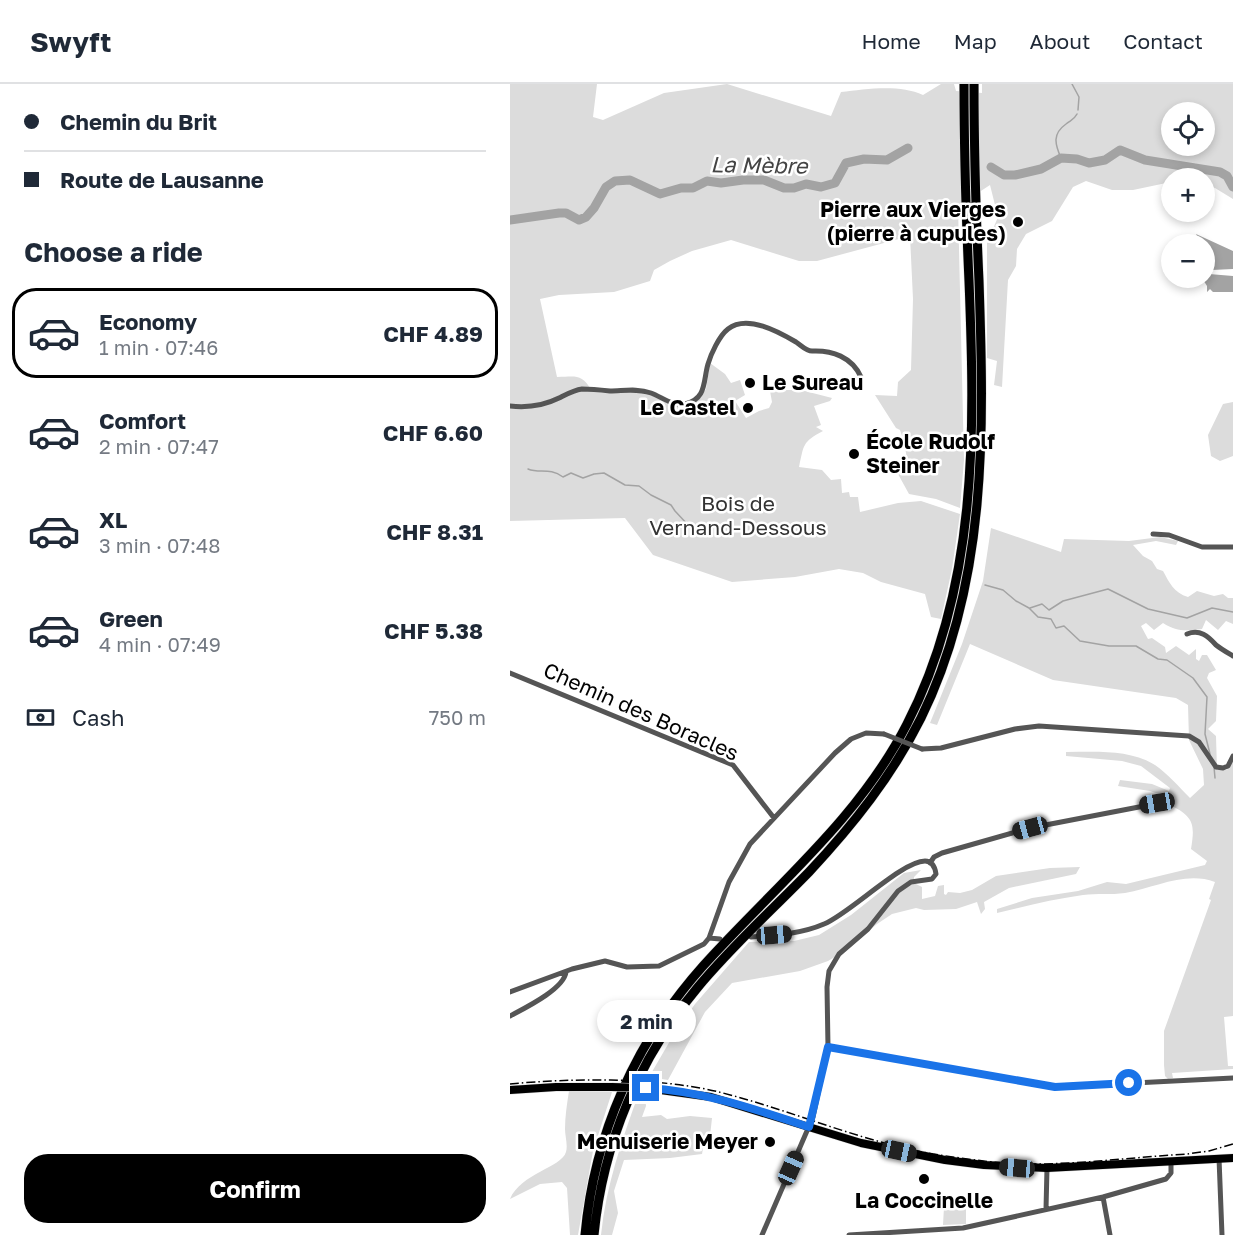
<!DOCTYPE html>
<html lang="en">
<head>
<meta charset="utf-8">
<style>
	:root { --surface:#fff; --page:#f6f6f7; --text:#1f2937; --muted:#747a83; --line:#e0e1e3; --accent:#000 }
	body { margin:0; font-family:"Golos Text",sans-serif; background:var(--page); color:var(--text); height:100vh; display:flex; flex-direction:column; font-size:22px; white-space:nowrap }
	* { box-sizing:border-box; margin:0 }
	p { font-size:20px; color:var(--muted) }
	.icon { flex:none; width:33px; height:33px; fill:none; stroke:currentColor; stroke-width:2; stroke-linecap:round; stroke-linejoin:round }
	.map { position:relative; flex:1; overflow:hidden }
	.drawer { display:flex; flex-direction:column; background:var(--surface); width:510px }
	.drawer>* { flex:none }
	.banner { display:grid; align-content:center; height:132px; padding:0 24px; background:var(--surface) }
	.buttons { position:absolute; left:651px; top:18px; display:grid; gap:12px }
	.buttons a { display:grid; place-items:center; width:54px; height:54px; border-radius:50%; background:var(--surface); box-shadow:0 3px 9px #0003; font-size:30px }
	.end { position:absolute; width:27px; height:27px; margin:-14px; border:8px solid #1a73e8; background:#fff; box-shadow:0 0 0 3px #fff }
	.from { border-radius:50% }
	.bubble { position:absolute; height:42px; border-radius:21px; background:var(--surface); box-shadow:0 3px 9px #0003; font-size:20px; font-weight:700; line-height:42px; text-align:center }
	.car { position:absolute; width:18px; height:36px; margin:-18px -9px; border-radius:8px; box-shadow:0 0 4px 2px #0007; background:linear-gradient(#222 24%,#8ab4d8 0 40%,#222 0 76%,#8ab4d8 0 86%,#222 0) }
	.banner b { display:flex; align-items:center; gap:21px; height:57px; font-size:22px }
	.banner b+b { border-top:2px solid var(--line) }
	.banner i { width:15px; height:15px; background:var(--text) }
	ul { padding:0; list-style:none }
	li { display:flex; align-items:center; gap:18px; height:90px; margin:0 12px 9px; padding:0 12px; border:3px solid transparent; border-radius:24px }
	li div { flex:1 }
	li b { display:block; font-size:22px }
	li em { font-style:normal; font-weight:700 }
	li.current { border-color:var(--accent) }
	li>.icon { width:54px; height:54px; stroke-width:1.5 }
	h2 { padding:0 24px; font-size:27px; line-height:72px }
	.pay { display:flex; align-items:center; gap:15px; height:66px; padding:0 24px; font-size:22px }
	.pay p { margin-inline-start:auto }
	.cta { display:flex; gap:12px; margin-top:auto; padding:12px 24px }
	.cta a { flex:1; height:69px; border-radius:24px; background:var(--accent); color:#fff; font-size:24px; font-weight:700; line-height:69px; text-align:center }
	header { display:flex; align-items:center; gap:36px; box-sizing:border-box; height:84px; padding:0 30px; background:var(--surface); border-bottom:2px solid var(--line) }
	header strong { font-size:28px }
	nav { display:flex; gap:33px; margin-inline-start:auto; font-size:21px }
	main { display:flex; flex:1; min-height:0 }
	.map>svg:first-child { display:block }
	.green { fill:#dcdcdc; fill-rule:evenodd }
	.water { fill:#a3a3a3 }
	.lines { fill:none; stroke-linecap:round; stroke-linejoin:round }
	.stream { stroke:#a3a3a3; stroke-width:1.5 }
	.river { stroke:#a3a3a3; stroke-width:9 }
	.primary-casing { stroke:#dbdbdb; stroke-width:9 }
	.highway-casing { stroke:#dbdbdb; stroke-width:10 }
	.street { stroke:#555; stroke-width:5 }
	.primary { stroke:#000; stroke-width:8 }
	.highway { stroke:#000; stroke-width:9 }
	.rail { stroke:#000; stroke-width:1.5; stroke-dasharray:9 3 1.5 3; stroke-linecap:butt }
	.primary-bridge-casing { stroke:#dbdbdb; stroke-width:9; stroke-linecap:butt }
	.street-bridge { stroke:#555; stroke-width:5 }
	.primary-bridge { stroke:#000; stroke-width:8 }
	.route { stroke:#1a73e8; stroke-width:8 }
	.poi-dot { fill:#000; stroke:#fff; stroke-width:2 }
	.labels { text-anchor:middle; stroke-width:5; stroke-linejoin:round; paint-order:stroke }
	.poi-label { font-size:21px; font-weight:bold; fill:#000; stroke:#fff; text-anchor:end }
	.park-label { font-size:21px; fill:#333; stroke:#fff }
	.street-label { font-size:21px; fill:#000; stroke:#fff }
	.water-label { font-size:22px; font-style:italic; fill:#444; stroke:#fff }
</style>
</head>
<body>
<header>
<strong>Swyft</strong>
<nav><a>Home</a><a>Map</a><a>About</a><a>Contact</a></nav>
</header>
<main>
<section class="drawer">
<div class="banner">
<b><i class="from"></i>Chemin du Brit</b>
<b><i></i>Route de Lausanne</b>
</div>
<h2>Choose a ride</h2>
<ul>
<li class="current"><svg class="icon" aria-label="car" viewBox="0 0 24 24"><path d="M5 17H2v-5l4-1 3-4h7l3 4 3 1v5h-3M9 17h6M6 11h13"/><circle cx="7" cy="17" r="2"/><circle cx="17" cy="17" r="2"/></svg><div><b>Economy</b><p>1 min · 07:46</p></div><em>CHF 4.89</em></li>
<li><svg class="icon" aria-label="car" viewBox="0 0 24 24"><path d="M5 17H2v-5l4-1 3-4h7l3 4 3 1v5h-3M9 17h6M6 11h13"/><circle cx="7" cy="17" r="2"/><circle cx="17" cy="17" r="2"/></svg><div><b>Comfort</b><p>2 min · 07:47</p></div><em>CHF 6.60</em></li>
<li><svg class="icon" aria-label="car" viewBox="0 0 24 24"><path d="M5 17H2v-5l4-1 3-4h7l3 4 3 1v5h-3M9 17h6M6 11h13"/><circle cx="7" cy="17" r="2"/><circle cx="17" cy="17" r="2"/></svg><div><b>XL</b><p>3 min · 07:48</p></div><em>CHF 8.31</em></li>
<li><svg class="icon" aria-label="car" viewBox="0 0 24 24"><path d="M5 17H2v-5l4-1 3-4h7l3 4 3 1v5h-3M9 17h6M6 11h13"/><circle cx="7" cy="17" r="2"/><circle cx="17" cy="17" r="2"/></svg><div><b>Green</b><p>4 min · 07:49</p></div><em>CHF 5.38</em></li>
</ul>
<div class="pay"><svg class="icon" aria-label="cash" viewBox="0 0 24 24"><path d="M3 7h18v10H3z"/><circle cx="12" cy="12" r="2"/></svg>Cash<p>750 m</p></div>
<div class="cta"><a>Confirm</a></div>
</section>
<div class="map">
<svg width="723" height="1151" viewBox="0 0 723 1151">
	<rect width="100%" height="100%" fill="#fff"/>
	<path class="green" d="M0 0H87L83 33 93 36 154 9 217 0 321 32 331 8C356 5 390 0 413 11L431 0H444L446 7 472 9V0H723V115L705 104 695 101 694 94H662L661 98 623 106H602L576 97 563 103 542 137 516 150 507 165 506 182 498 196 492 303 484 301 487 277 477 274V159L488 133 480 101 448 122 454 376 450 424 426 415 399 410 388 390 397 389C398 374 395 360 390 346L386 344 365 311 387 312 388 298 401 286 403 215 400 152 307 177H289L221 156 182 167 160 177 144 186 140 197 104 208 49 211 30 215 47 293C66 293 71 289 82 307L136 309 163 321 190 314 196 305 200 279 215 290 221 299 230 296 235 311 225 317 236 334 249 327 259 324 262 318 260 307 263 306H291L322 314 320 317 304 322 311 341 306 343 313 347C292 358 294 361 289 383L312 386 321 396 331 395 332 409 339 408 340 413H348L350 428 388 419 411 417 450 430 442 485 431 535 421 533 415 510 371 498 353 489 329 485 285 493 222 498 143 471 115 434 0 437ZM662 28H694V62H662Z
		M723 318V372L710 377 701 372 698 351 713 320Z
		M481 444 551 468 554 455 619 457 650 453 668 457 666 461 646 457 623 461 633 472 642 477 647 485 653 487C659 498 664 509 678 513L687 507 704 512 713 510 718 514H723V540L716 537 708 546 696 536 692 545C676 547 667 548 653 539L644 546 636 539 631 542 638 555 642 554 655 563 656 569 666 562 679 571 686 565V575L689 577 692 571H697L706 586 699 589 697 594 707 612 706 637 698 645 706 652 707 686H717L723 677V932L714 933 718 982H723V985L662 989 663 994 658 995 655 992 654 981V947L701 816 699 815 705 798C675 787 645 804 615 809 601 811 587 809 573 811 544 815 516 822 487 829V825L522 814 568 807 597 798 616 800 695 781 697 777 681 765C685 741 684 733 662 722L661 714 640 707 608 702 610 696 642 700 659 707 660 704 631 682 612 677 556 672V668C586 668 619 665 645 681 658 690 669 703 680 714L694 701 693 685 679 656 678 621 666 614 543 596 460 560 427 641 420 639 452 560 473 497Z
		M570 783 566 790 499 804 474 818 475 825 471 830 467 818 446 825 414 826 406 824 382 830 367 840 338 865 318 877 290 887 222 899 195 928 158 996 139 993 164 950 185 920 239 858 284 857 309 851 341 831 394 789 411 786 404 793V799L412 803V815L425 812 428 802 434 801V810L436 811 438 808 450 809 462 806 486 792 540 784Z
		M59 1007 102 1008 83 1067 68 1151H60L57 1104 52 1098 30 1100 0 1115C11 1089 51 1084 56 1068 58 1061 55 1052 55 1045 55 1032 57 1020 59 1007Z
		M129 1009 135 1010 136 1022 132 1033 151 1031 157 1035 180 1032 202 1034 200 1052 205 1054 204 1063 193 1064 192 1070 160 1074 114 1076 104 1107 108 1129 102 1151H91C96 1102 112 1055 129 1009Z
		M456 1115V1140L433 1141 434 1123 442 1121 443 1116Z"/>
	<path class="water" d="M686 150 723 167V185L702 186 696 184 694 160H691Z
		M699 190 723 192V208H703L700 205 697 208V202L692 194Z"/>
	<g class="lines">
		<path class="stream" d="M562 0 569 13 568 26
			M551 74C545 60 542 50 556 40 561 36 564 36 567 30
			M18 385C30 390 39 383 53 393L61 389 73 394 84 390 94 389 115 401 129 402 141 411 161 421 165 427 179 442 187 443
			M475 501 493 506 506 517 519 524 528 533 541 535 546 544 554 542 570 557 599 562H626L648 575 657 576 683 594 697 613 695 650 700 670
			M520 524 532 520 539 526 553 517 598 505 638 525 677 534 702 524 723 528
			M704 683 705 694"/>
		<path class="river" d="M481 83 494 91H505L531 85 551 74 567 75 579 79 595 76 610 66 635 76 710 88 717 92 723 103
			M0 136 49 129H56L69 136 76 133 84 124 96 103 105 97 120 96 150 110 171 104H183L197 97 211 99 233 96H254L274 104H284L296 100 311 103 325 99 336 79 354 75 377 76 398 64"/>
		<g class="primary-casing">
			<path id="primary" d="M136 1004 201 1013 351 1059 435 1076 474 1081 537 1084 723 1074
				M0 1006 46 1003H102"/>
		</g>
		<g class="highway-casing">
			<path id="highway" d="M75 1151C84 1050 126 957 193 882 264 803 348 736 397 640 468 502 465 347 459 197 456 132 454 66 454 0
				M84 1151C93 1059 129 974 188 903 222 862 262 826 299 788 343 741 382 692 411 634 478 498 474 345 469 197 466 132 464 66 464 0"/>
		</g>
		<path class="street" d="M0 322C18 324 33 322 49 314 57 310 64 306 72 305 82 305 91 306 100 307 113 307 127 304 141 309 152 313 162 322 175 320 197 315 193 297 198 280 201 270 209 252 218 245 237 230 269 248 286 258 292 262 296 267 302 267 322 266 342 273 351 293
			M643 450 659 451 692 463H723
			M677 550C690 545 698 552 706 561 711 565 718 569 723 572
			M0 589 223 681 264 734
			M412 665 431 664 505 645 529 642 679 652 689 658 706 683 713 684 718 682 723 672
			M420 779 424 773 432 769 520 744 660 717
			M241 853C266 851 291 850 314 840 339 830 392 777 415 777 422 777 425 783 426 790L422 795 401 798 388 807 358 845 329 870 319 887 317 903 318 963 303 1033 252 1151
			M199 854 210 855
			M0 908 62 885 95 877 117 883 149 882 194 860 199 854 219 798 240 760 325 669 341 655 356 649 374 650
			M0 932C15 924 54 905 56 888
			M318 963 545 1003 723 994
			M709 1074 712 1151
			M593 1113 600 1151
			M536 1125 537 1084
			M339 1151 453 1144 593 1113 656 1095 661 1089V1077"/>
		<use href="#primary" class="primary"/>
		<use href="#highway" class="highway"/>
		<path class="rail" d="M0 1000C64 994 147 993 209 1008 281 1026 349 1057 423 1070 456 1075 489 1080 522 1080 574 1080 625 1073 677 1070L699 1067 723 1060"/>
		<g class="primary-bridge-casing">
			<path id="primary-bridge" d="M102 1003 136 1004"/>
		</g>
		<path class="street-bridge" d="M374 650 412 665"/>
		<use href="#primary-bridge" class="primary-bridge"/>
	</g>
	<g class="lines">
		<path class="route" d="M136 1004C193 1007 245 1025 299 1043L318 963 545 1003 619 999"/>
	</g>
	<g class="poi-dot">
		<circle cx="508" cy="138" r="6"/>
		<circle cx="240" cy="299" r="6"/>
		<circle cx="238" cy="324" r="6"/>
		<circle cx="344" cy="370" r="6"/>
		<circle cx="260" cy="1058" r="6"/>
		<circle cx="414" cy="1095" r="6"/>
	</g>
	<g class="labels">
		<g class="poi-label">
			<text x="496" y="133">Pierre aux Vierges<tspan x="496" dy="24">(pierre à cupules)</tspan></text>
			<text x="252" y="306" text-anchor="start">Le Sureau</text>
			<text x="226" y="331">Le Castel</text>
			<text x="356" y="365" text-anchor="start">École Rudolf<tspan x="356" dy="24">Steiner</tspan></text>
			<text x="248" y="1065">Menuiserie Meyer</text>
			<text x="414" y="1124" text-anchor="middle">La Coccinelle</text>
		</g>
		<g class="park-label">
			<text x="228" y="427">Bois de<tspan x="228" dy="24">Vernand-Dessous</tspan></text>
		</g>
		<g class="street-label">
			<text transform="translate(131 628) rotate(24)" y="7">Chemin des Boracles</text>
		</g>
		<g class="water-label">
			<text transform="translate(249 81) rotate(1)" y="8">La Mèbre</text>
		</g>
	</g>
</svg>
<div class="buttons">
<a><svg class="icon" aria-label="locate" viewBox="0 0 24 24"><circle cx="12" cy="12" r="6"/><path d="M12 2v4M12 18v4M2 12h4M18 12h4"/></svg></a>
<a>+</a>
<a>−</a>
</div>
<i class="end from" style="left:619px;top:999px"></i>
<i class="end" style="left:136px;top:1004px"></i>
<div class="bubble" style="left:87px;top:916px;width:99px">2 min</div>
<i class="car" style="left:647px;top:719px;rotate:260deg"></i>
<i class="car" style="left:520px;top:744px;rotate:255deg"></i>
<i class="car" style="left:264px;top:851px;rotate:85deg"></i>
<i class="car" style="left:389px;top:1067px;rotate:102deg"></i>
<i class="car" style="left:281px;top:1084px;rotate:24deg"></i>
<i class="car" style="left:507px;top:1084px;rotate:275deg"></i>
</div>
</main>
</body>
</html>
